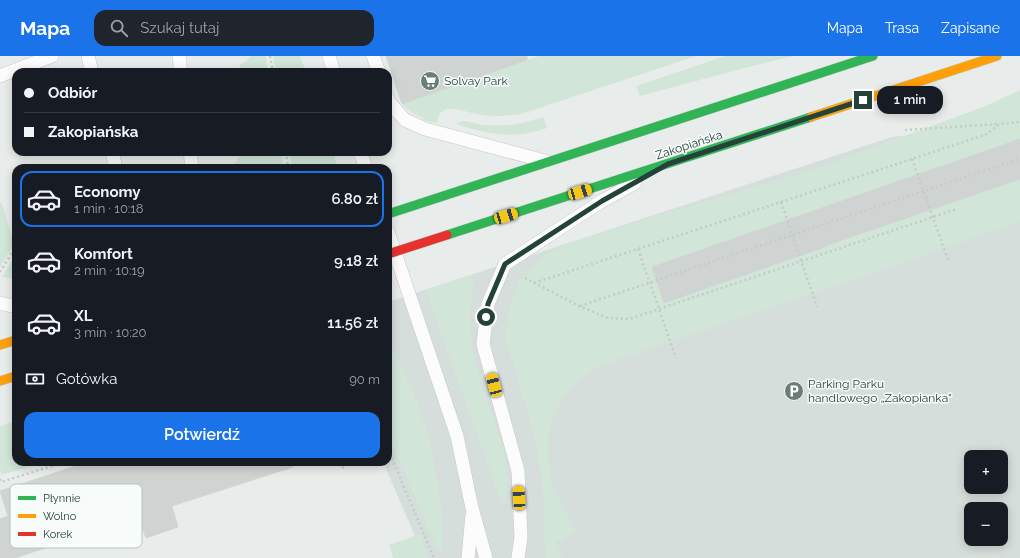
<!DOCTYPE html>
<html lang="pl">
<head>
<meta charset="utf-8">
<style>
	:root { --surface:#171b24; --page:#20242c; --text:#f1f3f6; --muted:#9ea1a6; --line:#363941; --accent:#1a73e8 }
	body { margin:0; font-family:Raleway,sans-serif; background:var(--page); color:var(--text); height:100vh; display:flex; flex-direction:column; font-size:15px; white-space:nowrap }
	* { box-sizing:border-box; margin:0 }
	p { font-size:13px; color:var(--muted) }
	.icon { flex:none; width:22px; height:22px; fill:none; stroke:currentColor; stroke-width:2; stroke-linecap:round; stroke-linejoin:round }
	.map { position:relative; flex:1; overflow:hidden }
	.sheet { position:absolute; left:12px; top:108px; width:380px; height:302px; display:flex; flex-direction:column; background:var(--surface); border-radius:12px; box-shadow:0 2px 10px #0003 }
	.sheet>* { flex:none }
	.hud { position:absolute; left:12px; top:12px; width:380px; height:88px; border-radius:12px; box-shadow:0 2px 10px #0003; display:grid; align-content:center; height:88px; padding:0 12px; background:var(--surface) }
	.fabs { position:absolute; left:964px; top:394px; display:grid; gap:8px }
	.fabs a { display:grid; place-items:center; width:44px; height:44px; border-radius:8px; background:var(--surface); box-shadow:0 2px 10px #0003; font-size:20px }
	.end { position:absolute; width:18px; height:18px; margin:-9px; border:5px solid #24423a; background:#fff; box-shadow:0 0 0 2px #fff }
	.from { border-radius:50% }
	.bubble { position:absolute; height:28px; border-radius:12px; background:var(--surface); box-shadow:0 2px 10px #0003; font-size:13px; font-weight:600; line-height:28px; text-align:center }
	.car { position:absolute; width:12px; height:24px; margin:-12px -6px; border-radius:5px; box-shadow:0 0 3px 1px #0007; background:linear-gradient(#f5c518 24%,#345 0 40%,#f5c518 0 76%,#345 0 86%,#f5c518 0) }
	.hud b { display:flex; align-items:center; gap:14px; height:38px; font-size:15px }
	.hud b+b { border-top:1px solid var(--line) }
	.hud i { width:10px; height:10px; background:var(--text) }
	ul { padding:7px 0 0; list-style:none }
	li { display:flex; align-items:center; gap:12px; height:56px; margin:0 8px 6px; padding:0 4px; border:2px solid transparent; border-radius:12px }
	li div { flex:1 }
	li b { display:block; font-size:15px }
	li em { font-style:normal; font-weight:600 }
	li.current { border-color:var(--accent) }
	li>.icon { width:36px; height:36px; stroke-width:1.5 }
	.pay { display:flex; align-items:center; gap:10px; height:44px; padding:0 12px; font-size:15px }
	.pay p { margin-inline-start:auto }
	.primary-button { display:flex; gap:8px; margin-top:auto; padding:8px 12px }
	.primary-button a { flex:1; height:46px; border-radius:12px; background:var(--accent); color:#fff; font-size:16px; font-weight:600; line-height:46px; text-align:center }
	header { display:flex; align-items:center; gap:24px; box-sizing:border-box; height:56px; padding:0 20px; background:var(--accent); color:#fff }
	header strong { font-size:19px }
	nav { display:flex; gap:22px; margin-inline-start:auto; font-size:14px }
	.search { width:280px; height:36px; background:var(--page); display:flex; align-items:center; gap:10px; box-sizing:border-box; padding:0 14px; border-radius:12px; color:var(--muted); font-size:15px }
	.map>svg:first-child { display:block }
	.built { fill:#d6dedb; fill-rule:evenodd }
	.green { fill:#d1e6d8 }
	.building { fill:#cfd4d2; stroke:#d1d6d4 }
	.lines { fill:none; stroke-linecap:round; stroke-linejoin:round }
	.lane-casing { stroke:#c5cac8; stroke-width:14 }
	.fast-casing { stroke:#c3ccc9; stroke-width:10 }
	.slow-casing { stroke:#c3ccc9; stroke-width:10 }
	.path { stroke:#c3ccca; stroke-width:2.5; stroke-dasharray:2 3; stroke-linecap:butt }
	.lane { stroke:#fcfcfc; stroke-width:13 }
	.fast { stroke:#30b455; stroke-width:9 }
	.slow { stroke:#ff9f0a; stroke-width:9 }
	.jam-bridge-casing { stroke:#c3ccc9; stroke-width:10; stroke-linecap:butt }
	.jam-bridge { stroke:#e5322d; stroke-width:9 }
	.route { stroke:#24423a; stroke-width:5 }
	.labels { text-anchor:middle; stroke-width:3; stroke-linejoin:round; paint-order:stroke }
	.poi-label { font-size:12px; fill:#24423a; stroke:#f7fbf9; text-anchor:start }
	.street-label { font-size:12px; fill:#24423a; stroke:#f7fbf9 }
	.key { fill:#f7fbf9; stroke:#b8c4c0; stroke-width:1 }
	.key-label { font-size:11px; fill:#24423a }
</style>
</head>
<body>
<header>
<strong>Mapa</strong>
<div class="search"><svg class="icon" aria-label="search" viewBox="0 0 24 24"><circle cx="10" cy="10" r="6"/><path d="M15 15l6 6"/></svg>Szukaj tutaj</div>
<nav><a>Mapa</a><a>Trasa</a><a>Zapisane</a></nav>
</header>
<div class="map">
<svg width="1020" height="502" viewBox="0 0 1020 502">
	<rect width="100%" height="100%" fill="#e8edeb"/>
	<path class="built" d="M1020 69V502H396L421 494 383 406H388V246L892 81ZM971 401H1001V431H971ZM971 453H1001V483H971Z"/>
	<path class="green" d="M250 0H266L268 16H243L239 9 246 5Z
		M273 0H300L306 16H276Z
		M539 0H696L521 58C507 60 491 61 477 58 469 57 451 50 444 54 439 57 438 62 437 67L423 64V62C414 59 409 55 402 48Z
		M725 0H794L752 10 640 40 636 30Z
		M1020 34V165L899 208 599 310 574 327 562 343 551 364 548 382V405L552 428 576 476 555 487 562 502H546L544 485 543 431 535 381 506 284 509 251 520 225 543 200 571 186 823 110 988 49Z
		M543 61 547 72C516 84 486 78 456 68 464 62 474 68 483 69 506 71 521 68 543 61Z
		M243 96H281L284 112H231Z
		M289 96H333L338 112H292Z
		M0 147H2L14 188 0 211Z
		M16 198V223L2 221Z
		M474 218 469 272 480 325 504 393 508 426 503 452 426 234Z
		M388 280 419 350 431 391 442 456V494L437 493 388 377Z
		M16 365V406H43L2 419 0 414V370Z
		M420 478 429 502H393L389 489Z"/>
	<path class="building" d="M386 0H527V4L402 48Z
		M1020 83V123L825 190V191L664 247 652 211Z
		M88 406H292L293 411 172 450 178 471 146 482 138 461 15 502H0V463L8 460 0 435Z"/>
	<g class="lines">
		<g class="lane-casing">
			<path id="lane" d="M88 0 92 16
				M179 0 181 16
				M329 0 334 16
				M373 0 379 16
				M0 20 52 0
				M388 43 389 46 405 64 425 73 545 105
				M112 96 116 112
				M190 96 192 112
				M360 96 366 112
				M388 176 457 380 472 452 486 502
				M0 247 16 251
				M468 502 472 459
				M518 502 521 481 518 415 483 288 488 248 505 208 602 145 635 127"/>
		</g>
		<g class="fast-casing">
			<path id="fast" d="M388 158 873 0
				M447 179 811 61"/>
		</g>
		<g class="slow-casing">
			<path id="slow" d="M811 61 997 0
				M0 289 16 284
				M0 325 16 320"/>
		</g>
		<path class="path" d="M270 0 273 16
			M905 74 1000 68
			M286 96 288 112
			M912 103 948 204
			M781 146 817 251
			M638 193 676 302
			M0 216 16 190
			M525 222 579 250 608 262 629 263 957 153
			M534 227 985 79 1000 68 1020 66
			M580 250 1020 103
			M388 393 434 502
			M341 406 344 414
			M0 423 1 426 65 406"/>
		<use href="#lane" class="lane"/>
		<use href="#fast" class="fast"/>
		<use href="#slow" class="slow"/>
		<g class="jam-bridge-casing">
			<path id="jam-bridge" d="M388 198 447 179"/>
		</g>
		<use href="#jam-bridge" class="jam-bridge"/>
	</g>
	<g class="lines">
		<path class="route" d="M486 261 488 248 505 208 602 145 668 108 863 44"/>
	</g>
	<defs>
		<g id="supermarket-disc" transform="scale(1)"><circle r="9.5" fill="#697e78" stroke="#f7fbf9"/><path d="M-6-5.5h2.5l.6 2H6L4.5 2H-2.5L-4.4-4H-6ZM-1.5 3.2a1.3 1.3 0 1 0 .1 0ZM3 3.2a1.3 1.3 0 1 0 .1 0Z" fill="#fff"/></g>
		<g id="parking-disc" transform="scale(1)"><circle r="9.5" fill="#697e78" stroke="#f7fbf9"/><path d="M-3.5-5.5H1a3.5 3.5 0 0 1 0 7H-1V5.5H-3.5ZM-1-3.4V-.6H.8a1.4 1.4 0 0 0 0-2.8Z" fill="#fff"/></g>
	</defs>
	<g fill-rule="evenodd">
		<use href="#supermarket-disc" x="430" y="25"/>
		<use href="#parking-disc" x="794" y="335"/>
	</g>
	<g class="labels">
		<g class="poi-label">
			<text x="444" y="29">Solvay Park</text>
			<text x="808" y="332">Parking Parku<tspan x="808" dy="14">handlowego „Zakopianka”</tspan></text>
		</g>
		<g class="street-label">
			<text transform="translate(689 89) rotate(-18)" y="4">Zakopiańska</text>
		</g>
	</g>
	<rect x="10" y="428" width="132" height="64" rx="6" class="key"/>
	<rect x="18" y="440" width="18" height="4" fill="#30b455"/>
	<rect x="18" y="458" width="18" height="4" fill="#ff9f0a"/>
	<rect x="18" y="476" width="18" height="4" fill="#e5322d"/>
	<g class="key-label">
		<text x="43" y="446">Płynnie</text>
		<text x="43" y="464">Wolno</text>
		<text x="43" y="482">Korek</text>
	</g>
</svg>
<div class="fabs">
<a>+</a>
<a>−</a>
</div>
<i class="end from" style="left:486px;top:261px"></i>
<i class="end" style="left:863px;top:44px"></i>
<div class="bubble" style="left:877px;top:30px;width:66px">1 min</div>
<i class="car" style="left:580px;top:136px;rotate:73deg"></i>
<i class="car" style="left:506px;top:160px;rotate:73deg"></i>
<i class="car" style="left:494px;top:329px;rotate:345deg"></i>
<i class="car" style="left:519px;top:442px;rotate:357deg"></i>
<div class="hud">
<b><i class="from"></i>Odbiór</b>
<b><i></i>Zakopiańska</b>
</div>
<section class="sheet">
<ul>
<li class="current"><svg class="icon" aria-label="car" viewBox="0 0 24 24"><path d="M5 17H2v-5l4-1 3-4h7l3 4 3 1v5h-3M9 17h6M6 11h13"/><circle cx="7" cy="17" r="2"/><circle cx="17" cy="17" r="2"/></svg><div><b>Economy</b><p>1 min · 10:18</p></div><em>6.80 zł</em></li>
<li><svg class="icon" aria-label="car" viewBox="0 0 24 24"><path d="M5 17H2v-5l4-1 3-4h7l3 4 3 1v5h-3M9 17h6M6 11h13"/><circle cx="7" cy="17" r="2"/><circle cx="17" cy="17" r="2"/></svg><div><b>Komfort</b><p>2 min · 10:19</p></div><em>9.18 zł</em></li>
<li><svg class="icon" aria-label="car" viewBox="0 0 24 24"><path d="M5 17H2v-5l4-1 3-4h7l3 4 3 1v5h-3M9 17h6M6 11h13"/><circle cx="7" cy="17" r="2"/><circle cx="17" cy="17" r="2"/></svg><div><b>XL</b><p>3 min · 10:20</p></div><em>11.56 zł</em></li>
</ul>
<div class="pay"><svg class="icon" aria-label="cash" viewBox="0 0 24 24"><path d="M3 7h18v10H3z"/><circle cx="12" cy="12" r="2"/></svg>Gotówka<p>90 m</p></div>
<div class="primary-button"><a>Potwierdź</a></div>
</section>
</div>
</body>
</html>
